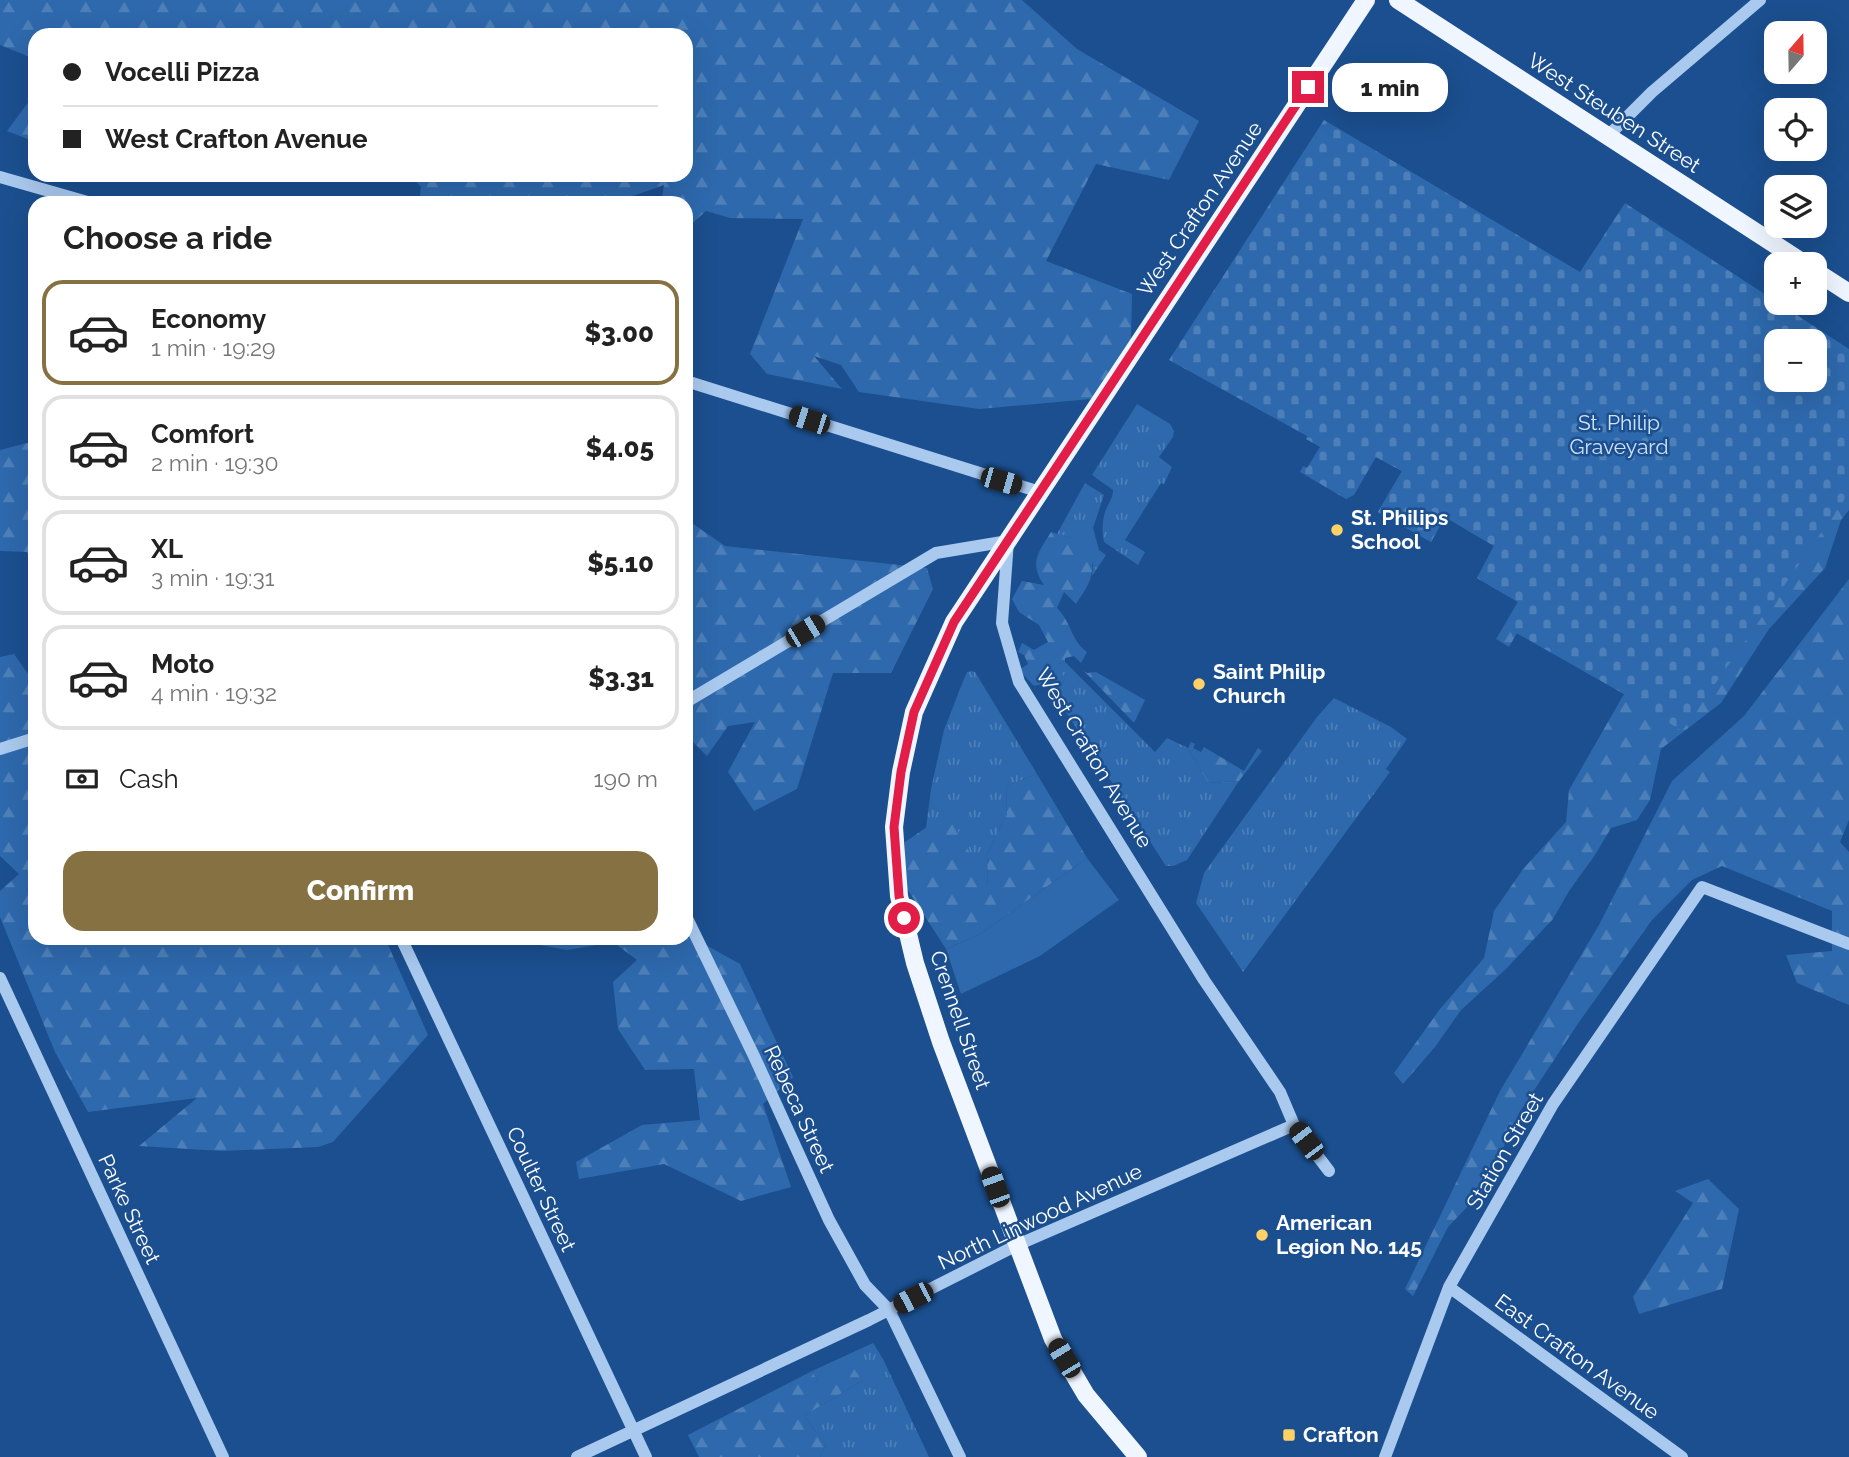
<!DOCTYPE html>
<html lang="en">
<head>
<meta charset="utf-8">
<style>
	:root { --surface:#fff; --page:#f2f2f2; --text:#222; --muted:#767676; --line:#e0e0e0; --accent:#857141 }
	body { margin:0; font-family:Raleway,sans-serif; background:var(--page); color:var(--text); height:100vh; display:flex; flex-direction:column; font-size:26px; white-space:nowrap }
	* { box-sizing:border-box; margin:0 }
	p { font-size:23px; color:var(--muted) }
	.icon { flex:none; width:38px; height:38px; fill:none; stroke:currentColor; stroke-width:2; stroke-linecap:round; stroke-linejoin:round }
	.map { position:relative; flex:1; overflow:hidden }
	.panel { position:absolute; left:28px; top:196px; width:665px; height:749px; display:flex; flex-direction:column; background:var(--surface); border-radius:21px; box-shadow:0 7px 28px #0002 }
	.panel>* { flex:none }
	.hud { position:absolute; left:28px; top:28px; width:665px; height:154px; border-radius:21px; box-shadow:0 7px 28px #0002; display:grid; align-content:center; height:154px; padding:0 35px; background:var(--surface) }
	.needle { width:46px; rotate:20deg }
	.fabs { position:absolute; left:1764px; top:21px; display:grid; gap:14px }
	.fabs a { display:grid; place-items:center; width:63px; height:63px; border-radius:14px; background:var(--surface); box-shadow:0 7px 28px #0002; font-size:35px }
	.end { position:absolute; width:32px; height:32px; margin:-16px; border:9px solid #e11d48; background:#fff; box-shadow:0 0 0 4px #fff }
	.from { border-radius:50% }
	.bubble { position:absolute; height:49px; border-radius:21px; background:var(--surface); box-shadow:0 7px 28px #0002; font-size:23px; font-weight:800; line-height:49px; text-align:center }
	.car { position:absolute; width:21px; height:42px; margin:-21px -10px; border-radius:9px; box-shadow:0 0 5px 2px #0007; background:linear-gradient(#222 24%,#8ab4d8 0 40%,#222 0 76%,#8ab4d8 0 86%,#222 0) }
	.hud b { display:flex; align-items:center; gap:24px; height:66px; font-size:26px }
	.hud b+b { border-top:2px solid var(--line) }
	.hud i { width:18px; height:18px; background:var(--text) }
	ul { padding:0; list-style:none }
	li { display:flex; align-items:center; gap:21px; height:105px; margin:0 14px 10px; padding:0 21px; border:4px solid var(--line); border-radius:21px }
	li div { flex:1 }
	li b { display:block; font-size:26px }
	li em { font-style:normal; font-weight:800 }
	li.selected { border-color:var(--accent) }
	li>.icon { width:63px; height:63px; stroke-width:1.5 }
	h2 { padding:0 35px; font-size:32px; line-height:84px }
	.pay { display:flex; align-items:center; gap:18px; height:77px; padding:0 35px; font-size:26px }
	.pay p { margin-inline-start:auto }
	.action { display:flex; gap:14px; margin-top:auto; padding:14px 35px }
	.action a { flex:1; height:80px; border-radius:21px; background:var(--accent); color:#fff; font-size:28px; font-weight:800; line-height:80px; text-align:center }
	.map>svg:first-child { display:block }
	.grass { fill:url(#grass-tufts) }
	.forest { fill:url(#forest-firs) }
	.cemetery { fill:url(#cemetery-stones); fill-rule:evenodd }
	.green { fill:#2e69ad }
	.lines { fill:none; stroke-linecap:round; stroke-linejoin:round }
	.minor { stroke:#a9c9ee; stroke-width:12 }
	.major { stroke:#f0f6ff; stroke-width:18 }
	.route { stroke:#e11d48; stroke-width:9 }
	.poi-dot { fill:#ffd166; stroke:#1b4f8f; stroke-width:2.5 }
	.labels { text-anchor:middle; stroke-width:5; stroke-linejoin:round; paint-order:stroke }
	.street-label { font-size:21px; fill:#fff; stroke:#1b4f8f }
	.park-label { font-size:21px; fill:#cfe3fa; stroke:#1b4f8f }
	.poi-label { font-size:21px; font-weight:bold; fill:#fff; stroke:#1b4f8f; text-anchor:start }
</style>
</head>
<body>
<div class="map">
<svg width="1849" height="1457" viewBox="0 0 1849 1457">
	<defs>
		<pattern id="grass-tufts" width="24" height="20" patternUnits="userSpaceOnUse" patternTransform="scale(1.75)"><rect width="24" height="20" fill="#2e69ad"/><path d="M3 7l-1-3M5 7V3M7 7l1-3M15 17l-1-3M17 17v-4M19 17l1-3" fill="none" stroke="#4d80b9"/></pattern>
		<pattern id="forest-firs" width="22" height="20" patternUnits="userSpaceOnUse" patternTransform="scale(1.75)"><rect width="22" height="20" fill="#2e69ad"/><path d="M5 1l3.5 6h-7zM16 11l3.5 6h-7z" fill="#4d80b9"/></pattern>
		<pattern id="cemetery-stones" width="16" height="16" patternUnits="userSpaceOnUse" patternTransform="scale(1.75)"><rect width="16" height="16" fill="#2e69ad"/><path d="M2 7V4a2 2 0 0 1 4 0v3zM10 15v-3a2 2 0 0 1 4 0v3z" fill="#4d80b9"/></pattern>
	</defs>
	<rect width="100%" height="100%" fill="#1b4f8f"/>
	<path class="grass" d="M1137 404 1170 424 1174 431 1173 437 1159 457 1172 467 1164 484 1161 483 1125 540 1145 552 1138 565 1104 542C1102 532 1102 523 1105 512 1108 504 1113 498 1113 490L1092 475Z
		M1085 483 1104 495 1093 528 1099 550 1106 555 1092 576 1093 564 1072 538 1057 534Z
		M1065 662 1155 752 1167 738 1188 748 1208 783 1239 781 1187 860 1173 866H1166L1053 692 1065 680 1057 664Z
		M971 671 975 672 1037 774 1006 786 1007 814 987 855 988 889 926 828 931 789 944 730 964 679 967 672Z
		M1334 698 1391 727 1407 739 1386 769 1390 772 1243 972 1196 903 1204 873 1317 717Z
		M873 1343 883 1359 929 1457H820L826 1445 804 1416 862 1381 818 1382 812 1371Z"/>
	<path class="forest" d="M0 0H1022L1077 49 1199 121 1169 180 1096 164 1046 261 1132 294 1131 340 1091 399 979 409 859 392 841 365 814 356 842 389 767 374 750 354 803 219 730 218 706 211 686 229V203H661L664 185 613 203H419L421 187 410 175H686V35H35V59L0 45Z
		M35 93V142L7 131Z
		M1849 349V510L1841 520 1825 568 1769 629 1721 703 1661 749 1650 800 1637 820 1611 828 1595 855 1569 891 1553 919 1506 969 1461 1010 1435 1047 1403 1084 1394 1073 1440 1009 1484 958 1494 911 1523 869 1566 822 1569 790 1624 694 1517 633 1509 647 1496 639 1518 602 1477 578 1494 546 1445 517 1431 542 1378 512 1402 471 1376 457 1776 441Z
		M35 441V565L27 552 0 551V450Z
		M686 519 725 546 927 568 933 589 891 673H833L797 789 754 811 728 772 755 722 728 726 707 756 693 742 686 745Z
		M1051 532 1072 538 1091 550C1095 576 1090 583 1076 604L1064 592 1057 608C1072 623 1070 639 1087 652L1081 663 1074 656 1065 658V662L1058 664 1065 680 1053 692 1047 683 1034 686 1019 670 1028 664 1024 655 1018 652 1022 643 1034 650 1048 642 1039 625 1019 612 1012 599 1022 581 1044 585C1029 563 1038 553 1051 532Z
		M1849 579V820L1840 842 1849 852V1005L1797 983 1786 955 1832 951V911L1722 866 1692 880 1652 920 1579 1022 1519 1113 1485 1188 1448 1227 1413 1296 1405 1289 1500 1091 1599 925 1672 781 1744 716Z
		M14 654 35 684V938H385L428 1035 333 1142 318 1147 222 1151 139 1146 197 1098 88 1112 55 1052 0 917V891L19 874 0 856V657Z
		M1084 671 1087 673 1096 672 1145 700 1134 723Z
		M1191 742 1195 744 1193 748 1201 752 1204 747 1244 771 1258 748 1262 751 1239 781 1208 783 1188 748Z
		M1037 774 1087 858 982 933 946 949 904 884 905 842 930 825 952 820 988 887 987 855 1007 814 1006 786Z
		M686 934 740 964 793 1077 763 1104 791 1187 741 1201 664 1164 579 1179 576 1162 642 1125 700 1120 694 1069 645 1070 618 1029 613 982 637 960 613 942 567 950 502 938H686Z
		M1708 1179 1739 1209 1722 1289 1639 1314 1633 1297 1693 1203 1675 1191Z
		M851 1364 862 1381 804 1416 826 1445 820 1457H699L688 1435 812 1371 818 1382Z"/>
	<path class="cemetery" d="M1324 120 1580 272 1625 203 1849 349V493L1682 731 1624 694 1504 626 1518 602 1477 578 1494 546 1445 517 1431 542 1378 512 1402 471 1376 457 1354 495 1346 499 1300 472 1303 466 1307 468 1320 447 1306 439 1307 436 1169 360ZM1776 341H1815V380H1776Z"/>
	<path class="green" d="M1087 858 1119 900 1040 956 961 994 946 949 982 933Z"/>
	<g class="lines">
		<path class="minor" d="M1607 137 1652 92 1760 0
			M0 177 91 203
			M686 381 1040 492
			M686 702 936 553 1008 541 1002 623 1019 682 1204 980 1280 1092 1294 1125 1329 1171
			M0 749 35 738
			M686 916 754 1056 829 1220 865 1285 889 1310 960 1457
			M401 938 646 1457
			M0 978 223 1457
			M1449 1287 1682 1457
			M577 1457 869 1320 1017 1245 1294 1125
			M1385 1457 1449 1287 1553 1104 1702 887 1849 944"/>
		<path class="major" d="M1398 0 1805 264
			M1815 271 1849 293
			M1138 1457 1086 1395 1053 1339 941 1042 915 963 899 896 894 827 901 772 914 712 954 622 1366 0"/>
	</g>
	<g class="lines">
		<path class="route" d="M904 918 899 896 894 827 901 772 914 712 954 622 1308 87"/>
	</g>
	<g class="poi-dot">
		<circle cx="1337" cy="530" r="7"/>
		<circle cx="1199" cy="684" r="7"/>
		<circle cx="1262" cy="1235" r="7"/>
		<rect x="1282" y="1428" width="14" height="14" rx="3.5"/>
	</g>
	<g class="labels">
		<g class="street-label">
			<text transform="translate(1614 113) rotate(33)" y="7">West Steuben Street</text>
			<text transform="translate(1200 209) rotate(-56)" y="7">West Crafton Avenue</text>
			<text transform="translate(1094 758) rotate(59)" y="7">West Crafton Avenue</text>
			<text transform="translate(960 1020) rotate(71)" y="7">Crennell Street</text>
			<text transform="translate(799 1109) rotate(65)" y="7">Rebeca Street</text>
			<text transform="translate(1505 1151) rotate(-60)" y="7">Station Street</text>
			<text transform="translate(541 1189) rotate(65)" y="7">Coulter Street</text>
			<text transform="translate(129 1209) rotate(65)" y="7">Parke Street</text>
			<text transform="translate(1040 1217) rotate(-25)" y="7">North Linwood Avenue</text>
			<text transform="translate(1577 1357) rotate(36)" y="7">East Crafton Avenue</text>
		</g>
		<g class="park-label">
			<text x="1619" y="430">St. Philip<tspan x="1619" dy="24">Graveyard</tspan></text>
		</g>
		<g class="poi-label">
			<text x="1351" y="525">St. Philips<tspan x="1351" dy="24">School</tspan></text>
			<text x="1213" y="679">Saint Philip<tspan x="1213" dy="24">Church</tspan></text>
			<text x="1276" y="1230">American<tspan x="1276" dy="24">Legion No. 145</tspan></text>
			<text x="1303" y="1442">Crafton</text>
		</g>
	</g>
</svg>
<div class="fabs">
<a><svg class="needle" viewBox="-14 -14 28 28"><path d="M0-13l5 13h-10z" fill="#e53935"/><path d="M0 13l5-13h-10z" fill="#767676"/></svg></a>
<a><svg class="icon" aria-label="locate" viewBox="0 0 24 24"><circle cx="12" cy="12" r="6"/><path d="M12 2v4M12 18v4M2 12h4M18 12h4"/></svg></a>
<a><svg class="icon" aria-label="layers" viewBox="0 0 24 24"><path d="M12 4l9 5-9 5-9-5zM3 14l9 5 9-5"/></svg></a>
<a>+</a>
<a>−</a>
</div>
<i class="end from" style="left:904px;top:918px"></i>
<i class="end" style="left:1308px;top:87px"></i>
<div class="bubble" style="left:1332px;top:63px;width:116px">1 min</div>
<i class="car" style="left:809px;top:420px;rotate:288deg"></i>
<i class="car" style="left:1001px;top:481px;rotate:106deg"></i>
<i class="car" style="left:805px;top:631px;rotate:59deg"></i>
<i class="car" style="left:1306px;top:1141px;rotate:323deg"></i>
<i class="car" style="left:995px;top:1187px;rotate:340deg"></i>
<i class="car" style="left:913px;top:1298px;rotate:243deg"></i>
<i class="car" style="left:1064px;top:1358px;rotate:329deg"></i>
<div class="hud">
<b><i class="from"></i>Vocelli Pizza</b>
<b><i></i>West Crafton Avenue</b>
</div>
<section class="panel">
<h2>Choose a ride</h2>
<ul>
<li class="selected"><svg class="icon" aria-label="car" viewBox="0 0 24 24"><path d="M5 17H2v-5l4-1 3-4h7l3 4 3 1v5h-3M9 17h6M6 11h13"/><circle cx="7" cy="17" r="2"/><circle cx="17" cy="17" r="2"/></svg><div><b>Economy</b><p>1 min · 19:29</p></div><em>$3.00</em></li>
<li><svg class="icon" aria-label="car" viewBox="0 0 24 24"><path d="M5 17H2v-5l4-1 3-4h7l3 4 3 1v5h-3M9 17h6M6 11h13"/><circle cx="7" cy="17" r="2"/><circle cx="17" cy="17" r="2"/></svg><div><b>Comfort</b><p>2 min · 19:30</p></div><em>$4.05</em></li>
<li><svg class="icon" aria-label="car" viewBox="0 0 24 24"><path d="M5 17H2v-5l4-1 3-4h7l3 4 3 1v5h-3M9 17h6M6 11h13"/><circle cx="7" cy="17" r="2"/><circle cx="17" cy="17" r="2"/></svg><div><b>XL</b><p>3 min · 19:31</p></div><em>$5.10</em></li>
<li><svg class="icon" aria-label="car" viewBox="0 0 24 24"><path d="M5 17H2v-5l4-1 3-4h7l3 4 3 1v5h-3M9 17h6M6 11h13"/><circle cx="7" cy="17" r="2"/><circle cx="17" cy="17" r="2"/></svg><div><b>Moto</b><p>4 min · 19:32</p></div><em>$3.31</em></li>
</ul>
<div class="pay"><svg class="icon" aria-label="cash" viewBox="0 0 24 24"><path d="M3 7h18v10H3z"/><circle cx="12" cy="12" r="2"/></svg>Cash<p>190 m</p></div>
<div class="action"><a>Confirm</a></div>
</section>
</div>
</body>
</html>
